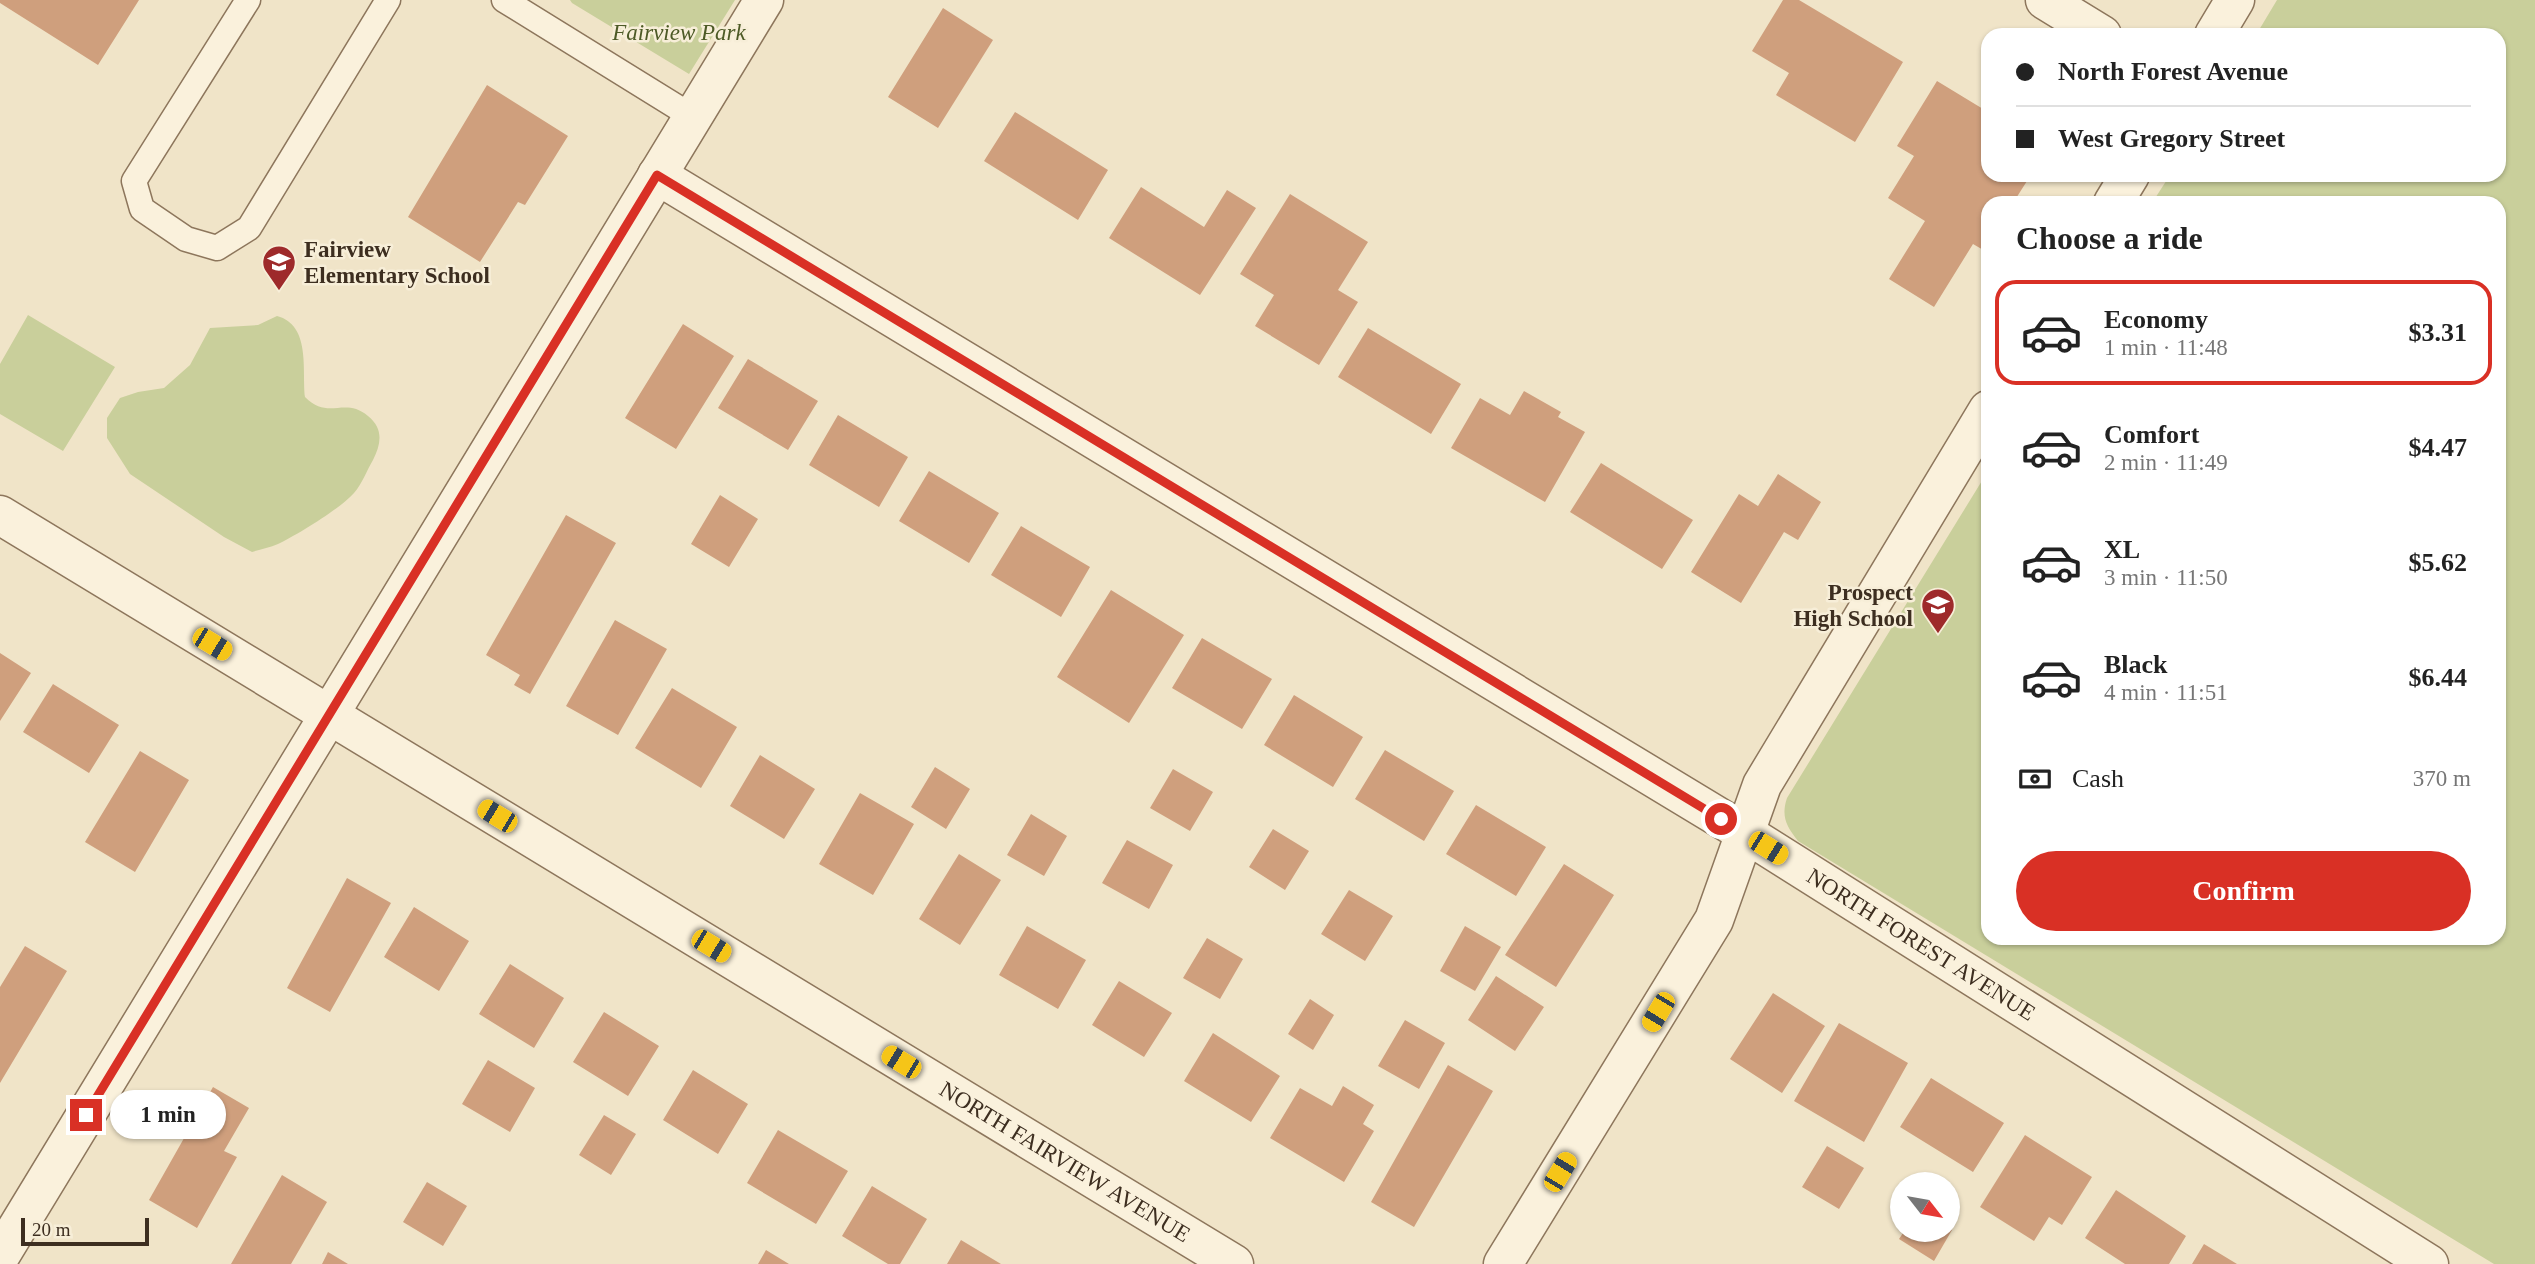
<!DOCTYPE html>
<html lang="en">
<head>
<meta charset="utf-8">
<style>
	:root { --surface:#fff; --page:#f2f2f2; --text:#222; --muted:#767676; --line:#e0e0e0; --accent:#d93025 }
	body { margin:0; font-family:Georgia,serif; background:var(--page); color:var(--text); height:100vh; display:flex; flex-direction:column; font-size:26px; white-space:nowrap }
	* { box-sizing:border-box; margin:0 }
	p { font-size:23px; color:var(--muted) }
	.icon { flex:none; width:38px; height:38px; fill:none; stroke:currentColor; stroke-width:2; stroke-linecap:round; stroke-linejoin:round }
	.map { position:relative; flex:1; overflow:hidden }
	.side { position:absolute; left:1981px; top:196px; width:525px; height:749px; display:flex; flex-direction:column; background:var(--surface); border-radius:21px; box-shadow:0 2px 5px #0004 }
	.side>* { flex:none }
	.banner { position:absolute; left:1981px; top:28px; width:525px; height:154px; border-radius:21px; box-shadow:0 2px 5px #0004; display:grid; align-content:center; height:154px; padding:0 35px; background:var(--surface) }
	.needle { width:46px; rotate:121deg }
	.buttons { position:absolute; left:1890px; top:1172px; display:grid; gap:14px }
	.buttons a { display:grid; place-items:center; width:70px; height:70px; border-radius:50%; background:var(--surface); box-shadow:0 2px 5px #0004; font-size:35px }
	.scale { position:absolute; left:21px; bottom:18px; width:128px; box-sizing:border-box; padding-left:7px; border:4px solid #3d2e20; border-top:0; font-size:19px; line-height:24px; white-space:nowrap; color:#3d2e20; -webkit-text-stroke:5px #f7eed8; paint-order:stroke }
	.end { position:absolute; width:32px; height:32px; margin:-16px; border:9px solid #d93025; background:#fff; box-shadow:0 0 0 4px #fff }
	.from { border-radius:50% }
	.bubble { position:absolute; height:49px; border-radius:24px; background:var(--surface); box-shadow:0 2px 5px #0004; font-size:23px; font-weight:700; line-height:49px; text-align:center }
	.car { position:absolute; width:21px; height:42px; margin:-21px -10px; border-radius:9px; box-shadow:0 0 5px 2px #0007; background:linear-gradient(#f5c518 24%,#345 0 40%,#f5c518 0 76%,#345 0 86%,#f5c518 0) }
	.banner b { display:flex; align-items:center; gap:24px; height:66px; font-size:26px }
	.banner b+b { border-top:2px solid var(--line) }
	.banner i { width:18px; height:18px; background:var(--text) }
	ul { padding:0; list-style:none }
	li { display:flex; align-items:center; gap:21px; height:105px; margin:0 14px 10px; padding:0 21px; border:4px solid transparent; border-radius:21px }
	li div { flex:1 }
	li b { display:block; font-size:26px }
	li em { font-style:normal; font-weight:700 }
	li.on { border-color:var(--accent) }
	li>.icon { width:63px; height:63px; stroke-width:1.5 }
	h2 { padding:0 35px; font-size:32px; line-height:84px }
	.pay { display:flex; align-items:center; gap:18px; height:77px; padding:0 35px; font-size:26px }
	.pay p { margin-inline-start:auto }
	.button { display:flex; gap:14px; margin-top:auto; padding:14px 35px }
	.button a { flex:1; height:80px; border-radius:42px; background:var(--accent); color:#fff; font-size:28px; font-weight:700; line-height:80px; text-align:center }
	.map>svg:first-child { display:block }
	.green { fill:#c9cf9b }
	.building { fill:#cf9f7d }
	.lines { fill:none; stroke-linecap:round; stroke-linejoin:round }
	.service-casing { stroke:#8d765c; stroke-width:27 }
	.minor-casing { stroke:#8d765c; stroke-width:41 }
	.service { stroke:#faf1dc; stroke-width:24 }
	.minor { stroke:#faf1dc; stroke-width:38 }
	.route { stroke:#d93025; stroke-width:9 }
	.labels { text-anchor:middle; stroke-width:5; stroke-linejoin:round; paint-order:stroke }
	.park-label { font-size:23px; font-style:italic; fill:#4d5a26; stroke:#f7eed8 }
	.poi-label { font-size:23px; font-weight:bold; fill:#3d2e20; stroke:#f7eed8; text-anchor:start }
	.street-label { font-size:23px; fill:#3d2e20; stroke:#f7eed8 }
</style>
</head>
<body>
<div class="map">
<svg width="2535" height="1264" viewBox="0 0 2535 1264">
	<rect width="100%" height="100%" fill="#f0e4c8"/>
	<path class="green" d="M570 0H735L689 74 572 3Z
		M2277 0H2535V1264H2494L1798 841C1786 826 1781 816 1787 798L1988 471V938H2499V203H2152L2170 175H2499V35H2256Z
		M28 315 115 367 63 451 0 414V364Z
		M277 316C311 325 302 370 305 397 329 421 344 396 368 416 384 429 381 444 373 460 367 470 362 484 354 493 341 508 297 535 278 544 270 548 260 549 252 552L224 537 130 474 107 438V418L120 398 138 392 164 388 190 365 210 328 258 325Z"/>
	<path class="building" d="M0 0H139L98 65 0 3Z
		M1783 0H1799L1903 62 1855 142 1776 95 1789 73 1752 51Z
		M943 8 993 40 938 128 888 97Z
		M1937 81 1988 112V175H2018L2027 181 2013 203H1988V245L1985 251 1973 244 1934 307 1889 279 1925 221 1888 198 1914 156 1897 146Z
		M487 85 568 136 525 205 518 202 480 262 408 217Z
		M1015 112 1108 170 1078 220 984 161Z
		M1141 187 1204 227 1227 190 1256 208 1200 295 1109 238Z
		M1290 194 1368 242 1338 290 1358 302 1319 365 1255 326 1274 295 1240 274Z
		M683 324 734 356 676 449 625 418Z
		M1368 328 1461 384 1431 434 1338 377Z
		M748 359 818 401 788 450 718 408Z
		M1524 391 1561 412 1558 417 1585 432 1545 502 1451 448 1480 398 1510 415Z
		M838 415 908 457 879 507 809 465Z
		M1601 463 1693 520 1662 569 1570 512Z
		M929 471 999 513 969 563 899 521Z
		M1778 474 1821 502 1798 540 1784 532 1741 603 1691 572 1739 494 1758 506Z
		M720 495 758 519 729 567 691 544Z
		M566 515 616 543 530 694 514 685 520 675 486 655Z
		M1021 526 1090 567 1061 617 991 575Z
		M1111 590 1184 635 1129 723 1057 677Z
		M615 620 667 649 618 735 566 706Z
		M1202 638 1272 679 1242 729 1172 688Z
		M0 653 31 673 0 721Z
		M53 684 119 725 89 773 23 732Z
		M672 688 737 727 701 788 635 748Z
		M1294 695 1363 737 1333 787 1264 745Z
		M1385 750 1454 791 1424 841 1355 799Z
		M140 751 189 780 135 872 85 842Z
		M760 755 815 789 784 839 730 806Z
		M935 767 970 789 946 829 911 807Z
		M1173 769 1213 792 1190 831 1150 808Z
		M860 793 914 824 873 895 819 864Z
		M1476 805 1546 847 1516 896 1446 854Z
		M1031 814 1067 836 1044 876 1007 855Z
		M1273 829 1309 851 1285 890 1249 867Z
		M1127 840 1173 865 1149 909 1102 883Z
		M959 854 1001 880 960 945 919 919Z
		M1564 864 1614 895 1556 987 1505 955Z
		M347 878 391 903 330 1012 287 988Z
		M1349 890 1393 916 1365 961 1321 934Z
		M414 907 469 941 439 991 384 957Z
		M1027 926 1086 960 1058 1009 999 975Z
		M1465 926 1501 947 1475 991 1440 971Z
		M1207 938 1243 959 1220 999 1183 978Z
		M25 946 67 971 0 1083V987Z
		M510 964 564 998 534 1048 479 1014Z
		M1496 976 1544 1007 1515 1051 1468 1020Z
		M1119 981 1172 1013 1144 1057 1092 1025Z
		M1773 993 1825 1026 1782 1093 1730 1059Z
		M1310 999 1334 1015 1313 1050 1288 1034Z
		M604 1012 659 1046 628 1096 573 1062Z
		M1405 1020 1445 1043 1419 1089 1378 1066Z
		M1839 1023 1908 1063 1864 1142 1794 1101Z
		M1213 1033 1280 1076 1251 1122 1184 1081Z
		M488 1060 535 1088 510 1132 462 1104Z
		M1448 1065 1493 1091 1414 1227 1371 1202Z
		M693 1070 748 1104 718 1154 663 1120Z
		M1931 1078 2004 1123 1973 1172 1900 1127Z
		M1343 1086 1374 1105 1363 1124 1374 1131 1344 1182 1270 1138 1300 1088 1332 1106Z
		M213 1087 249 1108 224 1151 237 1157 197 1228 149 1200Z
		M604 1115 636 1134 611 1175 579 1155Z
		M778 1130 848 1171 816 1224 747 1183Z
		M2025 1135 2092 1177 2062 1225 2049 1217 2034 1241 1980 1207Z
		M1827 1146 1864 1168 1839 1209 1802 1187Z
		M282 1175 327 1202 291 1264H231Z
		M427 1182 467 1206 443 1246 403 1222Z
		M872 1186 927 1219 900 1264H888L842 1236Z
		M2116 1190 2186 1236 2169 1264H2125L2085 1238Z
		M1948 1228 1952 1230 1934 1261 1899 1239 1905 1230H1948Z
		M961 1240 1001 1264H947Z
		M2204 1244 2237 1264H2192Z
		M766 1250 789 1264H758Z
		M328 1252 348 1264H322Z"/>
	<g class="lines">
		<g class="service-casing">
			<path id="service" d="M248 0 134 181 142 209 186 239 217 248 249 228 388 0
				M504 0 693 117"/>
		</g>
		<g class="minor-casing">
			<g id="minor">
				<path d="M2045 0 2102 35"/>
				<path d="M2214 35 2235 0"/>
				<path id="s1" d="M657 175 1745 833 2429 1264"/>
				<path d="M2113 203 2130 175"/>
				<path id="s2" d="M0 515 1234 1264"/>
				<path d="M0 1256 764 0"/>
				<path d="M1503 1264 1714 920 1762 785 1988 410"/>
			</g>
		</g>
		<use href="#service" class="service"/>
		<use href="#minor" class="minor"/>
	</g>
	<g class="lines">
		<path class="route" d="M86 1115 657 175 1721 819"/>
	</g>
	<defs>
		<g id="school-pin" transform="scale(1.75)"><path d="M0 17L-7.5 6A9.5 9.5 0 1 1 7.5 6Z" fill="#9e2a2b" stroke="#f7eed8"/><path d="M0-5L7-2L0 1L-7-2ZM-4 1L0 2.5L4 1V4Q0 6-4 4Z" fill="#fff"/></g>
	</defs>
	<g fill-rule="evenodd">
		<use href="#school-pin" x="279" y="262"/>
		<use href="#school-pin" x="1938" y="605"/>
	</g>
	<g class="labels">
		<g class="park-label">
			<text x="679" y="40">Fairview Park</text>
		</g>
		<g class="poi-label">
			<text x="304" y="257">Fairview<tspan x="304" dy="26">Elementary School</tspan></text>
			<text x="1913" y="600" text-anchor="end">Prospect<tspan x="1913" dy="26">High School</tspan></text>
		</g>
		<g class="street-label">
			<text dy="8" stroke="none"><textPath href="#s1" startOffset="1480">NORTH FOREST AVENUE</textPath></text>
			<text dy="8" stroke="none"><textPath href="#s2" startOffset="1246">NORTH FAIRVIEW AVENUE</textPath></text>
		</g>
	</g>
</svg>
<div class="buttons">
<a><svg class="needle" viewBox="-14 -14 28 28"><path d="M0-13l5 13h-10z" fill="#e53935"/><path d="M0 13l5-13h-10z" fill="#767676"/></svg></a>
</div>
<div class="scale">20 m</div>
<i class="end from" style="left:1721px;top:819px"></i>
<i class="end" style="left:86px;top:1115px"></i>
<div class="bubble" style="left:110px;top:1090px;width:116px">1 min</div>
<i class="car" style="left:212px;top:644px;rotate:121deg"></i>
<i class="car" style="left:497px;top:816px;rotate:301deg"></i>
<i class="car" style="left:1768px;top:848px;rotate:122deg"></i>
<i class="car" style="left:711px;top:946px;rotate:121deg"></i>
<i class="car" style="left:1658px;top:1012px;rotate:211deg"></i>
<i class="car" style="left:901px;top:1062px;rotate:301deg"></i>
<i class="car" style="left:1560px;top:1172px;rotate:31deg"></i>
<div class="banner">
<b><i class="from"></i>North Forest Avenue</b>
<b><i></i>West Gregory Street</b>
</div>
<section class="side">
<h2>Choose a ride</h2>
<ul>
<li class="on"><svg class="icon" aria-label="car" viewBox="0 0 24 24"><path d="M5 17H2v-5l4-1 3-4h7l3 4 3 1v5h-3M9 17h6M6 11h13"/><circle cx="7" cy="17" r="2"/><circle cx="17" cy="17" r="2"/></svg><div><b>Economy</b><p>1 min · 11:48</p></div><em>$3.31</em></li>
<li><svg class="icon" aria-label="car" viewBox="0 0 24 24"><path d="M5 17H2v-5l4-1 3-4h7l3 4 3 1v5h-3M9 17h6M6 11h13"/><circle cx="7" cy="17" r="2"/><circle cx="17" cy="17" r="2"/></svg><div><b>Comfort</b><p>2 min · 11:49</p></div><em>$4.47</em></li>
<li><svg class="icon" aria-label="car" viewBox="0 0 24 24"><path d="M5 17H2v-5l4-1 3-4h7l3 4 3 1v5h-3M9 17h6M6 11h13"/><circle cx="7" cy="17" r="2"/><circle cx="17" cy="17" r="2"/></svg><div><b>XL</b><p>3 min · 11:50</p></div><em>$5.62</em></li>
<li><svg class="icon" aria-label="car" viewBox="0 0 24 24"><path d="M5 17H2v-5l4-1 3-4h7l3 4 3 1v5h-3M9 17h6M6 11h13"/><circle cx="7" cy="17" r="2"/><circle cx="17" cy="17" r="2"/></svg><div><b>Black</b><p>4 min · 11:51</p></div><em>$6.44</em></li>
</ul>
<div class="pay"><svg class="icon" aria-label="cash" viewBox="0 0 24 24"><path d="M3 7h18v10H3z"/><circle cx="12" cy="12" r="2"/></svg>Cash<p>370 m</p></div>
<div class="button"><a>Confirm</a></div>
</section>
</div>
</body>
</html>
